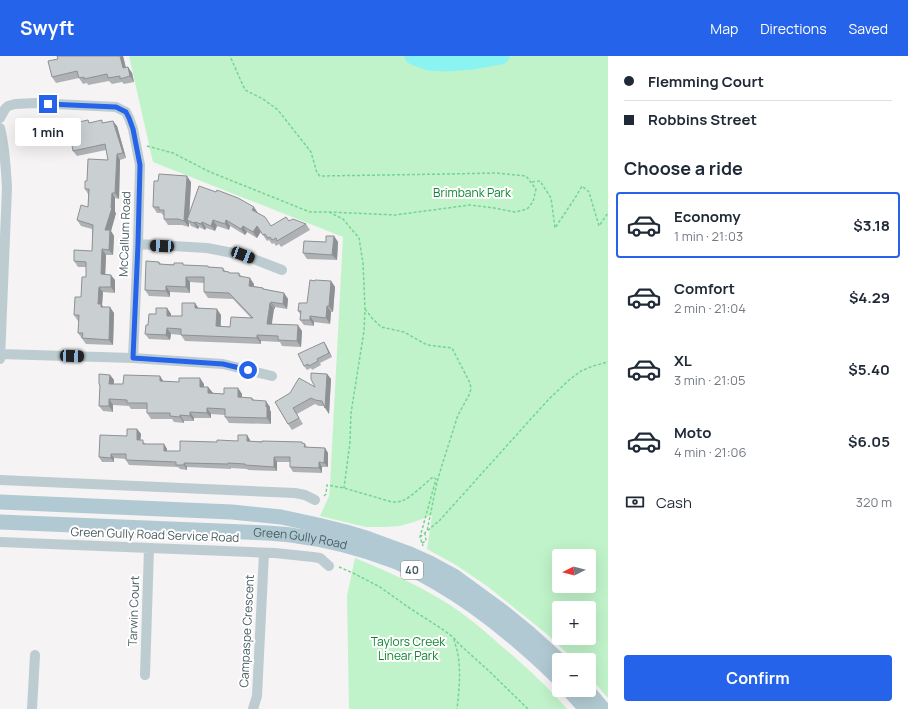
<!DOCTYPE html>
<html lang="en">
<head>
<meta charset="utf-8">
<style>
	:root { --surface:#fff; --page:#f6f6f7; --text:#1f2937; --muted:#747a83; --line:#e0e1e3; --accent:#2563eb }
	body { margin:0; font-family:Manrope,sans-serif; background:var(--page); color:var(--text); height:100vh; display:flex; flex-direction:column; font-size:15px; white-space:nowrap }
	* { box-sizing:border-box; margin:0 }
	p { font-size:13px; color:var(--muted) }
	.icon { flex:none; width:22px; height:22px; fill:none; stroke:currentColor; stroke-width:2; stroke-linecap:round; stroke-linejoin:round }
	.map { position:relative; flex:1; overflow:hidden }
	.sheet { display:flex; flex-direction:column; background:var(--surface); width:300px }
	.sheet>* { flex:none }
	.hud { display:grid; align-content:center; height:88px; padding:0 16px; background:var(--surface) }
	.needle { width:26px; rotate:264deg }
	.buttons { position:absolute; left:552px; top:493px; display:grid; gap:8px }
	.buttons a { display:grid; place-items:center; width:44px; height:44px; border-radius:4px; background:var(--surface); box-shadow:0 4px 16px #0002; font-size:20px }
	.end { position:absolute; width:18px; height:18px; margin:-9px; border:5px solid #2563eb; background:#fff; box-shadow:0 0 0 2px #fff }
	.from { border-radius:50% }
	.bubble { position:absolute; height:28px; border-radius:4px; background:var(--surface); box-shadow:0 4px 16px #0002; font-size:13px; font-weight:700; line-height:28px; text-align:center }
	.car { position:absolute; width:12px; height:24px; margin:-12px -6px; border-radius:5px; box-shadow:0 0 3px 1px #0007; background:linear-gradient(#222 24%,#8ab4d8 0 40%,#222 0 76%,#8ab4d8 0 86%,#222 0) }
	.hud b { display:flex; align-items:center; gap:14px; height:38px; font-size:15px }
	.hud b+b { border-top:1px solid var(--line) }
	.hud i { width:10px; height:10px; background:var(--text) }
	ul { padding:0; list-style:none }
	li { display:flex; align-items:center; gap:12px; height:66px; margin:0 8px 6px; padding:0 8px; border:2px solid transparent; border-radius:4px }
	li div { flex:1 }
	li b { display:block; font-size:15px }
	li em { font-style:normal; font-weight:700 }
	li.current { border-color:var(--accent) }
	li>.icon { width:36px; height:36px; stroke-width:1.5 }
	h2 { padding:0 16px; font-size:18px; line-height:48px }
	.pay { display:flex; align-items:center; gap:10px; height:44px; padding:0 16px; font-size:15px }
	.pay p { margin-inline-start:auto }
	.primary-button { display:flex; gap:8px; margin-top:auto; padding:8px 16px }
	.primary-button a { flex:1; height:46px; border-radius:4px; background:var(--accent); color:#fff; font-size:16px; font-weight:700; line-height:46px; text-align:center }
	header { display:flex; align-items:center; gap:24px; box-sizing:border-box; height:56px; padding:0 20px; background:var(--accent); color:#fff }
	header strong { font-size:19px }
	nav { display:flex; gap:22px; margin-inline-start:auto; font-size:14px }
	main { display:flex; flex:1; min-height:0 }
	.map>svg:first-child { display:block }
	.green { fill:#c0f3c9; fill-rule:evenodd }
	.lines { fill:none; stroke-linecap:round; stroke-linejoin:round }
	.river { stroke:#8bf3f2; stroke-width:17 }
	.path { stroke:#75d491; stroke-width:1.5; stroke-dasharray:3 2; stroke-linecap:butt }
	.street { stroke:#bdccd0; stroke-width:10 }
	.primary { stroke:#b1c9d2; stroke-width:15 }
	.wall { fill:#aeb2b5 }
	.shaded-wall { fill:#8d9193 }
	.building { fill:#cacfd2; stroke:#8d9193 }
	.route { stroke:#2563eb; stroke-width:5 }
	.labels { text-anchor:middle; stroke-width:4; stroke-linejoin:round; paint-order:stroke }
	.shield { fill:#fff; stroke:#808d91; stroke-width:1 }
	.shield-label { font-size:11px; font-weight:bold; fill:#495c62 }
	.park-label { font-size:12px; fill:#118531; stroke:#fff }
	.street-label { font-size:12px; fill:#495c62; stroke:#fff }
</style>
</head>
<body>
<header>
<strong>Swyft</strong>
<nav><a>Map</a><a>Directions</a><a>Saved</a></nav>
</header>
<main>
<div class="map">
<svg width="608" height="653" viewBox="0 0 608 653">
	<rect width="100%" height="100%" fill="#f5f3f3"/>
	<path class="green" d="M129 0H608V642L589 620V604H574L548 579 487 530 456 509 427 493 432 459 414 466 400 470 384 471H366L320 460 329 440 330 429 343 181 153 106ZM559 500H589V530H559ZM559 552H589V582H559Z
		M355 502C389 516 423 531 453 551 471 563 489 579 505 593 527 612 548 631 567 653H349L347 540Z"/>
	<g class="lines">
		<path class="river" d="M413 0 429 6 445 7 473 5 501 0"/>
		<path class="path" d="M147 90 173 97 210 116 310 156H329L395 159 470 149 494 152 515 156 527 153 533 146 536 133 526 120 496 117 449 118 320 120 317 117 311 96 278 54 263 43 245 34 230 0
			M532 126 540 125 551 142 555 172 575 142 582 130 589 136 599 170 608 157
			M329 156 343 163 359 182 363 207 365 253 364 275 351 357 350 386 344 432
			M365 253 372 262 381 271 404 276 427 289 452 292 470 327 471 333 469 339 458 359 442 409 437 426 427 475
			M324 440 326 438 327 429 344 432 392 446C396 446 399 446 402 445 413 440 424 428 433 421L436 423 420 481 423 490
			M420 481 440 464 529 365 549 343 569 324 581 315 593 310 608 306
			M422 487 426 485 425 477
			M339 511 353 517 380 531 408 551 442 573 453 581 459 588 490 616 528 653
			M454 583C455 588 457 593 458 599 461 616 459 635 457 653
			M571 599 576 604
			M589 618 594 624"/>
		<path class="street" d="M0 62 5 53 8 50 15 48 35 47 116 51 126 56 129 62 133 73 140 109 138 188 133 302
			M0 72C5 92 6 112 7 132L0 303
			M138 188 207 192 243 199 282 214
			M0 298 133 302 223 308 272 320
			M0 424 295 437 305 439 315 444
			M0 486 275 497 313 501 320 502 329 510
			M145 619 149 492
			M32 653 35 599
			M253 653 257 640 264 497"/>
		<g class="primary">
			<path d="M0 446 232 456 281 461 318 469 346 476 369 483 410 498 430 507 454 520 502 555 529 577 559 604"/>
			<path id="s1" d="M0 466 267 477C277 478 287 478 297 480 330 484 363 493 394 505 409 511 423 519 437 527 482 553 522 587 559 623"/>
			<path d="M569 634 586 653"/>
			<path d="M587 634 603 653"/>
		</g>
	</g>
	<path class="wall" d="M123 0 126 11H128L132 17 134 26 124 28 122 26 112 28 109 25 88 29 87 27 83 28 79 22 56 27 52 21Z
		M90 67H103L117 70 126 102 120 104 119 143 115 142V156L116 157 111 175 114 180 113 199H106L105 219 115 224V237L103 236 102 249 103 251 114 257 113 289 86 288 78 277 79 265H78L74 259 81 241 86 221V211H78L74 205 92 195V173L81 170 77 164 88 151V138L85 133 87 125 108 104 106 94 77 100 73 95 77 82Z
		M191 126 189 159 258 157 271 170 289 165 306 168 310 174 281 191 279 188 276 190 274 187 272 188 269 184 267 185 261 176 257 182 247 176 245 179 230 170 229 174 217 170 215 175 206 172 205 174 199 171 198 173 191 170 189 167V171L182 169H168L164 163V160L161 157H157L153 151Z
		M334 180 338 186 337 204 307 203 303 197 326 186Z
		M159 206 161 208 184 209 223 212 226 216 230 217H239L241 220 254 228V230L263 232 264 233 284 237 288 243 287 253 275 251V253H274L271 268 302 275 301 291 282 290 280 286 261 285V288L185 285 181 279 171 278 170 284 149 283 145 278 148 269 156 258 167 252 171 258V260H182L195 247 198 252 221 259V270L230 271 251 262 233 243 208 242 204 236V227L190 226V237L170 236V241L149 240 145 234Z
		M331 225 335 231 333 256H331L330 268 314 266V270L304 269 300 264 301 259 298 255 307 247Z
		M326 289 332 301 320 307 321 309 312 314 311 312 307 314 304 310Z
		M327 318 331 323 329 358 325 350H319L315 348 297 358 303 368 292 374 288 368 275 346 315 331Z
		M110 319 114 324V328H123L164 325 204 328V331H208L213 337 224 338 238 332 242 338V341L252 342 254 344 270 351V354L271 356V368L229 367 225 361V359L211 358V362H194V365H184V367L174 366 172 363H151L147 357V353H131L129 350 113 349V356L103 355 99 350 100 330 99 328Z
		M137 373 141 378 140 384 146 388H164L167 393V395H180L217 386 238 385 247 379 250 384V385L302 386 303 387 305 388 307 391 325 392 328 397V411H322V417L293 416 290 411V406H277V415L248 414 247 413 231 412V413L187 411V414L180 413 178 411 129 409 126 404V403L114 402V406H102L99 401 127 380Z"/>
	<path class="shaded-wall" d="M120 0H123L127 18 123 12Z
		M128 11 132 17 134 26 130 20Z
		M113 65 117 70 126 102 123 97Z
		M117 98 120 104 119 143 115 137Z
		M187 120 191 126 189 165 187 164 189 167V171L184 165Z
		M112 137 115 142V156L116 157 111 175 114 180 113 199 109 194 105 174 111 152Z
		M254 151 258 157 252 154Z
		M213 164 217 170 215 175 211 170Z
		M226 164 230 170 229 174 225 168Z
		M195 166 199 171 198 173 194 167Z
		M202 166 206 172 205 174 201 168Z
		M243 170 247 176 245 179 241 173Z
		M257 170 261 175 257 182 253 176Z
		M334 180 338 186 337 204 332 199Z
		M102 193 106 199 105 224 101 218Z
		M111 219 115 224V237L111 231Z
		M186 221 190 226V237L186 231Z
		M250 222 254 228 253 235 249 230Z
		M331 225 335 231 333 256 329 250Z
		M166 230 170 236V241L166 235Z
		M99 231 103 236 102 249 105 254 98 248Z
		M284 237 288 243 287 253 283 248Z
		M271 246 275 251V253L271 247Z
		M195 247 199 253 195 252Z
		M270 247 274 253 271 274 267 268Z
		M327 250 331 256 330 268 326 262Z
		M110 251 114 257 113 289 109 284Z
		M167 252 171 258V266L167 260Z
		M217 253 221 259 220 276 216 270Z
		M310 260 314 266V270L310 264Z
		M298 269 302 275 301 291 297 285Z
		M167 272 171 278 170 284 166 279Z
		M257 279 261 285V288L257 282Z
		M324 286 326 289 332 301 329 297Z
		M327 318 331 323 329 358 325 352Z
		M110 319 114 324 113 334 109 328Z
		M160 320 164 326 160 325Z
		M200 322 204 328V337L200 331Z
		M208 331 213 337 212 343 208 337Z
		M238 332 242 338V347L238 341Z
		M109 343 113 349V356L109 350Z
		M266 345 270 351V354L271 356V368L267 362Z
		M207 352 211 358V362L207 357Z
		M190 356 194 362V365L190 360Z
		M180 359 184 365V367L180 361Z
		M137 373 141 378 140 388 137 384Z
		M247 379 250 384V390L247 385Z
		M164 388 167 393V399L164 395Z
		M325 392 328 397V411L324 407Z
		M111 398 114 402V406L111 402Z
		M274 401 277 406V415L274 411Z
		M319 406 322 411V417L319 412Z
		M184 407 187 411V414L184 409Z"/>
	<path class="building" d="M57 0H120L123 12 128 11 130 20 120 23V20L108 22 107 18 84 23V21L79 22 77 15 52 21 48 5 58 3Z
		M88 64 89 67 102 64V67L113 65 123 97 117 98 115 137H112L111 152H112L105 174H110L109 194 102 193 101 218 111 219V231H99L98 248H101V251H110L109 284 82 282 83 277H78L79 259H74L75 241H81L82 221H86V206L74 205V194L92 195 93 169 77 164 81 149 88 151 89 133H85V125H87L88 103 108 104 105 88 73 95 71 84 77 82 75 70H79V66Z
		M159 118 187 120 184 165 178 163H164V154H159V151H153L154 125H158Z
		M199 130 216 136 217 134 238 142 254 151 252 154 265 161 271 170 286 161 289 165 293 163 306 168 277 185 276 182 272 184 270 181 268 182 265 178 263 179 257 170 253 176 243 170 241 173 226 164 225 168 213 164 211 170 202 166 201 168 195 166 194 167 187 164Z
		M326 180H334L332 199 303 197 304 185 326 186Z
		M146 205 159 206V208L174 209V207H183V209L208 210V211L223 212V215L229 216V217H239V220L250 222 249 230 263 232V233L284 237 283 248 271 246V247H270L267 268 298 269 297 285 278 284V280L257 279V282L181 279V273L167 272 166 279 145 278 146 269H148L149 258H156V252H167V260H182V247H195V252L217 253 216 270 230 271 231 261 253 262 229 237 204 236V221H186V231L166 230V235L145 234Z
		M310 224 315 225V224L331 225 329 250H327L326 262 310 260V264H300L301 255H298L299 247H307Z
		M324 286 329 297 317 303 318 305 309 310 308 308 304 310 298 298Z
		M311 317 327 318 325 352 322 345 315 344 311 342 293 352 299 362 288 368 275 346 290 337 299 322 315 331 311 323Z
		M99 318 110 319 109 328H123L124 319 160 320V325L179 326V322H200V331H208V337L224 338V332H238V341L252 342V344L266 345V351L267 350V362L225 361V353L207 352V357L190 356V360L180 359V361L170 360V357H147V347H127V344L109 343V350H99L100 329 99 328Z
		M127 373H137V384H143V388H164V395H180V385L217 386V384L238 385V379H247V385L262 386V385L302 386V387L305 388 304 391 325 392 324 407 319 406V412L290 411V401H274V411L245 409V408L228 407V408L184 407V409H176V406L126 404V398H111V402L99 401 100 379 127 380Z"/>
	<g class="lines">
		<path class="route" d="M48 48 116 51 126 56 129 62 133 73 140 109 138 188 133 302 223 308 248 314"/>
	</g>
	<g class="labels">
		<rect class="shield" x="401" y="505" width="22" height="18" rx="3"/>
		<g class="shield-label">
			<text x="412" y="518">40</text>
		</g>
		<g class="park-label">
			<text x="472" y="141">Brimbank Park</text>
			<text x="408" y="590">Taylors Creek<tspan x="408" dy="14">Linear Park</tspan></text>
		</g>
		<g class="street-label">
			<text transform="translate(125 178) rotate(-88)" y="4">McCallum Road</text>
			<text transform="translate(155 479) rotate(2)" y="4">Green Gully Road Service Road</text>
			<text dy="4" stroke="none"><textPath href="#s1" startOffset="301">Green Gully Road</textPath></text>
			<text transform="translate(134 555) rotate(-88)" y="4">Tarwin Court</text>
			<text transform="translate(247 575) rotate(-87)" y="4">Campaspe Crescent</text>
		</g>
	</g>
</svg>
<div class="buttons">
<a><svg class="needle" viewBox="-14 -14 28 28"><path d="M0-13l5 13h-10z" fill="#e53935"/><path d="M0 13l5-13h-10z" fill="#747a83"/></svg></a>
<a>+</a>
<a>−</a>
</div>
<i class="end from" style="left:248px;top:314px"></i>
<i class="end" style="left:48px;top:48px"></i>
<div class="bubble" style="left:15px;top:62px;width:66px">1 min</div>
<i class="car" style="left:162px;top:190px;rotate:273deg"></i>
<i class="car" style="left:243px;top:199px;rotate:111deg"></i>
<i class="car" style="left:72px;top:300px;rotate:92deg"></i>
</div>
<section class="sheet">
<div class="hud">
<b><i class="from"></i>Flemming Court</b>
<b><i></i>Robbins Street</b>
</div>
<h2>Choose a ride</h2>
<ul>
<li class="current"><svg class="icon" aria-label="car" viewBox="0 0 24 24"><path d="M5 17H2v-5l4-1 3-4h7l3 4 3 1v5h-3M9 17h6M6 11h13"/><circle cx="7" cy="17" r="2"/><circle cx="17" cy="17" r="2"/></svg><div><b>Economy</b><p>1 min · 21:03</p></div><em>$3.18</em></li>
<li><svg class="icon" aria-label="car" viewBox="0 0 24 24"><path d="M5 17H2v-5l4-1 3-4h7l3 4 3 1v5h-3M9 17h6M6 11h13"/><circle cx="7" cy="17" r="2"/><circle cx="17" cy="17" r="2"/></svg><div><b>Comfort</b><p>2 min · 21:04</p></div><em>$4.29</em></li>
<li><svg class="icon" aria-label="car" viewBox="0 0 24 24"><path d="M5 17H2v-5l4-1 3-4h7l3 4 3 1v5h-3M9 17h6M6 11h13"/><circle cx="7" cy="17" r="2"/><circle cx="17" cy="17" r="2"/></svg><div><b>XL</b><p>3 min · 21:05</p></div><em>$5.40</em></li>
<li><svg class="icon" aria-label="car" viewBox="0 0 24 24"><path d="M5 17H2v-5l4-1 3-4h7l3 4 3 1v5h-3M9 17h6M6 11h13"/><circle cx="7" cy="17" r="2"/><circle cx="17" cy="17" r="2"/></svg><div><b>Moto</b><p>4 min · 21:06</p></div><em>$6.05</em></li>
</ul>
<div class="pay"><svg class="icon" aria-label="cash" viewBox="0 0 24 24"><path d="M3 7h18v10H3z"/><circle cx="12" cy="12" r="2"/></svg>Cash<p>320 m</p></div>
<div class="primary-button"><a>Confirm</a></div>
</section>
</main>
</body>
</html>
